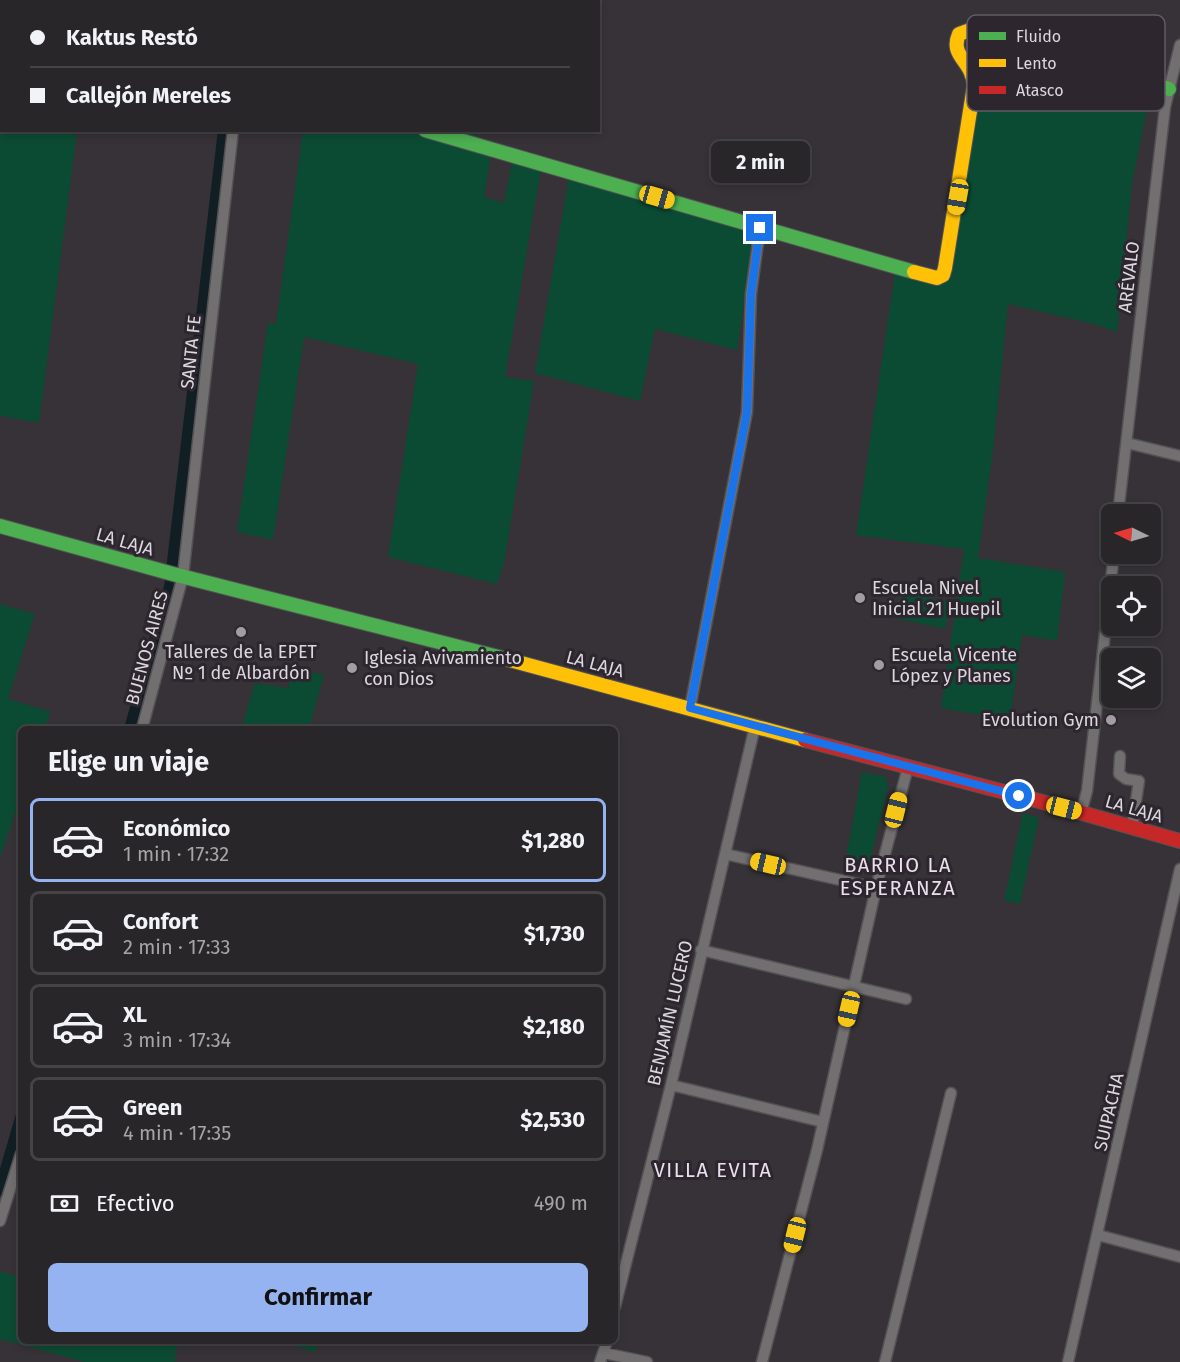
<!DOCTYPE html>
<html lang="es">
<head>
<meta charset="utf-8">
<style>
	:root { --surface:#282629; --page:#302e31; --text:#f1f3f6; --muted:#a5a5a8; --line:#444346; --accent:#95b2f1 }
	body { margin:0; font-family:"Fira Sans",sans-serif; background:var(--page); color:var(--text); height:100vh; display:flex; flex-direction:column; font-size:22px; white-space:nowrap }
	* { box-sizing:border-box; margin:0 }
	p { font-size:20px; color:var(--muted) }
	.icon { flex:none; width:33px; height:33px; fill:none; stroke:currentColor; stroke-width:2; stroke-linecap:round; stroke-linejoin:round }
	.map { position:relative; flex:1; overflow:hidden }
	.panel { position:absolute; left:18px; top:726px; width:600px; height:618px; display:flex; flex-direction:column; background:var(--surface); border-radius:9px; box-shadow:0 3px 9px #0003,0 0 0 2px var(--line) }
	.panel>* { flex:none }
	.guide { position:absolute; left:0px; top:0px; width:600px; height:132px; box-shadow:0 3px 9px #0003,0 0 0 2px var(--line); display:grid; align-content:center; height:132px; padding:0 30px; background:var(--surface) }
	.needle { width:39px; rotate:275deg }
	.controls { position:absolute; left:1101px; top:504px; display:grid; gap:12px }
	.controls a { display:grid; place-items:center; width:60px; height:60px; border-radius:9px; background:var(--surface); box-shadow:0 3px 9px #0003,0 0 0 2px var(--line); font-size:30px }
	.end { position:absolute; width:27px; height:27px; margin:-14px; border:8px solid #1a73e8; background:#fff; box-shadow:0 0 0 3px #fff }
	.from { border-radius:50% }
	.bubble { position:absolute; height:42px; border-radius:9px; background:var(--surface); box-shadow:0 3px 9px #0003,0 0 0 2px var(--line); font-size:20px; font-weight:700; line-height:42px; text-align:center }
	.car { position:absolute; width:18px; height:36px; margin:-18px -9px; border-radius:8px; box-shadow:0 0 4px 2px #0007; background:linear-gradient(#f5c518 24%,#345 0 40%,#f5c518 0 76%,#345 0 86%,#f5c518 0) }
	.guide b { display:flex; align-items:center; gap:21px; height:57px; font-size:22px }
	.guide b+b { border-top:2px solid var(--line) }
	.guide i { width:15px; height:15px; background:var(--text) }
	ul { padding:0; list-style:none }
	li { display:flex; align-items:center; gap:18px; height:84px; margin:0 12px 9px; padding:0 18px; border:3px solid var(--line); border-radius:9px }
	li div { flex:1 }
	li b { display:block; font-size:22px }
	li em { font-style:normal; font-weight:700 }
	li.active { border-color:var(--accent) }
	li>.icon { width:54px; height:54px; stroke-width:1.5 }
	h2 { padding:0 30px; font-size:27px; line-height:72px }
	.pay { display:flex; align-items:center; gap:15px; height:66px; padding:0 30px; font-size:22px }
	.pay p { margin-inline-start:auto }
	.button { display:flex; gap:12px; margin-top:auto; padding:12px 30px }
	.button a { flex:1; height:69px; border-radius:9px; background:var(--accent); color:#111; font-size:24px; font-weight:700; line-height:69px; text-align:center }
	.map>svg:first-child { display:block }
	.green { fill:#0c4b33 }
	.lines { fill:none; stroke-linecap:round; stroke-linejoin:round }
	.canal { stroke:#111f25; stroke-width:12 }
	.street-casing { stroke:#535154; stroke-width:13 }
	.fast-casing { stroke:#535154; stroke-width:16 }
	.slow-casing { stroke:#535154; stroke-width:16 }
	.jam-casing { stroke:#535154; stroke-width:16 }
	.street { stroke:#726f70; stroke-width:10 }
	.fast { stroke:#4caf50; stroke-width:14 }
	.slow { stroke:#ffc107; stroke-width:14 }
	.jam { stroke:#c62828; stroke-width:14 }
	.route { stroke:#1a73e8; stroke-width:8 }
	.poi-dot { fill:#a29da4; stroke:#2d262f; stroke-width:2 }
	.labels { text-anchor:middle; stroke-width:6; stroke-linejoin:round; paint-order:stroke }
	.street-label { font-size:18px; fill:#dcd7de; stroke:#2d262f }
	.poi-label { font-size:18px; fill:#dcd7de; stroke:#2d262f; text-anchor:start }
	.neighbourhood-label { font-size:20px; letter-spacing:1.5px; fill:#eae0ed; stroke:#2d262f }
	.key { fill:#2d262f; stroke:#625b64; stroke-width:1.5 }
	.key-label { font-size:16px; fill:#dcd7de }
</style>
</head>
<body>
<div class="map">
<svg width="1180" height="1362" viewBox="0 0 1180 1362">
	<rect width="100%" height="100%" fill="#363237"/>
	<path class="green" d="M330 0H495L330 1Z
		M0 21 2 130 77 131 39 423 0 416Z
		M991 48 1090 75 1150 95 1132 183 1117 332 1094 324 1008 304 993 451 978 558 1065 572 1057 641 1022 635 1010 720 941 708 964 549 856 535 895 273 934 284H945Z
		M303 131H478L475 150 491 155 484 197 504 203 512 162 541 169 505 377 534 381 504 563 497 584 388 557 418 364 304 337 273 540 237 532 268 323 276 324Z
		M569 177 755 230 737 350 655 329 640 401 535 373Z
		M902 592 951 602 945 629 896 618Z
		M0 604 35 614 8 699 51 712 44 729H21V795L0 858Z
		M293 668 324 675 309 729H241L255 683 288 688Z
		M862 772 886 777 888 786 868 870 858 872 844 869Z
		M1023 813 1039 818 1020 904 1004 900Z
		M0 1272 21 1277V1341H177L175 1362H85L0 1339Z
		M277 1341H319L315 1352Z"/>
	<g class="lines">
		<path class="canal" d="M241 2 242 0
			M130 729 170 587 224 130
			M0 1190 21 1118"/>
		<g class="street-casing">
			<path id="street" d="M250 2V0
				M1127 443 1180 456
				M1118 514 1165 107 1180 45
				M690 708 747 412 751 294 760 228
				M142 729 183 576 233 130
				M1120 756 1119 774 1126 779 1139 781 1132 827
				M1081 813 1087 791 1114 554
				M725 854 876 888
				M701 950 906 999
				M671 1085 823 1122
				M0 1221 21 1154
				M1098 1235 1180 1257
				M615 1307 671 1085 755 726
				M604 1353 647 1362
				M600 1362 607 1341
				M762 1362 817 1150 876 888 908 767
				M885 1362 951 1093
				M1068 1362 1180 869"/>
		</g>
		<g class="fast-casing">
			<path id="fast" d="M996 38 1169 89
				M425 130 914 272
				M0 526 173 574 506 659"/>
		</g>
		<g class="slow-casing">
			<path id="slow" d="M914 272 937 278 943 275 945 268 974 86C973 60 949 57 959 34L970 30 996 38
				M506 659 805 740"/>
		</g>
		<g class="jam-casing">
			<path id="jam" d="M805 740 1054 805 1180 841"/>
		</g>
		<use href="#street" class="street"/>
		<use href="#fast" class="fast"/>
		<use href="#slow" class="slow"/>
		<use href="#jam" class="jam"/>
	</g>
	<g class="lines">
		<path class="route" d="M760 228 751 294 747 412 690 708 1019 796"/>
	</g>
	<g class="poi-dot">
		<circle cx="860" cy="598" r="6"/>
		<circle cx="241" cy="632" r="6"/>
		<circle cx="879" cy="665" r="6"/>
		<circle cx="352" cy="668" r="6"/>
		<circle cx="1111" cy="720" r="6"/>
	</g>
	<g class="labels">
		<g class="street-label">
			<text transform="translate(1129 277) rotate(-83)" y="6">ARÉVALO</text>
			<text transform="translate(191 352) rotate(-84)" y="6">SANTA FE</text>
			<text transform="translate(125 542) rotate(16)" y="6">LA LAJA</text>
			<text transform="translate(147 648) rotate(-75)" y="6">BUENOS AIRES</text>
			<text transform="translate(595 664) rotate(15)" y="6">LA LAJA</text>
			<text transform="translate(1134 809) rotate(16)" y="6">LA LAJA</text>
			<text transform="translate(670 1013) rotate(-77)" y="6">BENJAMÍN LUCERO</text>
			<text transform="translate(1109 1112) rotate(-77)" y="6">SUIPACHA</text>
		</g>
		<g class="poi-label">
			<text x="872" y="594">Escuela Nivel<tspan x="872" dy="21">Inicial 21 Huepil</tspan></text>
			<text x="241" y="658" text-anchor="middle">Talleres de la EPET<tspan x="241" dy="21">Nº 1 de Albardón</tspan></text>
			<text x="891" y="661">Escuela Vicente<tspan x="891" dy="21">López y Planes</tspan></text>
			<text x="364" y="664">Iglesia Avivamiento<tspan x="364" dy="21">con Dios</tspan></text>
			<text x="1099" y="726" text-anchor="end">Evolution Gym</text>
		</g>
		<g class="neighbourhood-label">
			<text x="898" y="872">BARRIO LA<tspan x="898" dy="23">ESPERANZA</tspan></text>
			<text x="713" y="1177">VILLA EVITA</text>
		</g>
	</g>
	<rect x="967" y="15" width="198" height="96" rx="9" class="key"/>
	<rect x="979" y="32" width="27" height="8" fill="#4caf50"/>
	<rect x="979" y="59" width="27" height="8" fill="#ffc107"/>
	<rect x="979" y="86" width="27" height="8" fill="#c62828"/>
	<g class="key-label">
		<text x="1016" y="42">Fluido</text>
		<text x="1016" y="69">Lento</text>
		<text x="1016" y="96">Atasco</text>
	</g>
</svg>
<div class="controls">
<a><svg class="needle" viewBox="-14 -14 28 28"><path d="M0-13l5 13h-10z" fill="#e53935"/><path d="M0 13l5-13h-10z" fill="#a5a5a8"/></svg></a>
<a><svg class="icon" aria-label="locate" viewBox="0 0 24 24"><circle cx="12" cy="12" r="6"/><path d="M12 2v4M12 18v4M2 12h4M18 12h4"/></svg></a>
<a><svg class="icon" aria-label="layers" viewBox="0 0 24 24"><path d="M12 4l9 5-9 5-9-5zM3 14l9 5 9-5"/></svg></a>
</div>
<i class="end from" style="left:1019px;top:796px"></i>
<i class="end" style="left:760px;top:228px"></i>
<div class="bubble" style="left:711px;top:141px;width:99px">2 min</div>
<i class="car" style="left:657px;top:197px;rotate:106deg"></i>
<i class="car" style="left:958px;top:197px;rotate:190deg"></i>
<i class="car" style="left:1064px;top:808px;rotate:104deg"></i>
<i class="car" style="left:896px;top:810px;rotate:14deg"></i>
<i class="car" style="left:768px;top:864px;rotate:283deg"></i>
<i class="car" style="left:849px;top:1009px;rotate:193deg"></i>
<i class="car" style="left:795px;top:1235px;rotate:194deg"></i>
<div class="guide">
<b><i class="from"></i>Kaktus Restó</b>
<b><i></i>Callejón Mereles</b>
</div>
<section class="panel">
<h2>Elige un viaje</h2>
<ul>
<li class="active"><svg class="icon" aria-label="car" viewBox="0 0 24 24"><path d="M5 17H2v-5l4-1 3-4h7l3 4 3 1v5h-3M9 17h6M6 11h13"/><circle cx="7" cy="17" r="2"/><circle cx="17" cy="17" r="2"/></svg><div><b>Económico</b><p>1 min · 17:32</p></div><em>$1,280</em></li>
<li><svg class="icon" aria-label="car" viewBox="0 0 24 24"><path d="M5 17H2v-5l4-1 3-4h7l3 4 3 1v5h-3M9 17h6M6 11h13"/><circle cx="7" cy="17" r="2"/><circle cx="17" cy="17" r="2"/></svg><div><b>Confort</b><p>2 min · 17:33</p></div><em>$1,730</em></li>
<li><svg class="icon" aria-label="car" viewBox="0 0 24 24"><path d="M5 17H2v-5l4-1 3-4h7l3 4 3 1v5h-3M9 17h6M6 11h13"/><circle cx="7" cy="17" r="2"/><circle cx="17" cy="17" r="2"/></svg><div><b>XL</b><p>3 min · 17:34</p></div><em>$2,180</em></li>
<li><svg class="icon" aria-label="car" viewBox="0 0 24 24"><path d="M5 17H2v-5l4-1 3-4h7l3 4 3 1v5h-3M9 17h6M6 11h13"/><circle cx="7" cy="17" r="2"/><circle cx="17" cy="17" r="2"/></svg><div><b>Green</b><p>4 min · 17:35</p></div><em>$2,530</em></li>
</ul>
<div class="pay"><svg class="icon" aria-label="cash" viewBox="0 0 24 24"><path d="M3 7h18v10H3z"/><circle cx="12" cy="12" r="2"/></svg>Efectivo<p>490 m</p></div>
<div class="button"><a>Confirmar</a></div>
</section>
</div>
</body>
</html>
